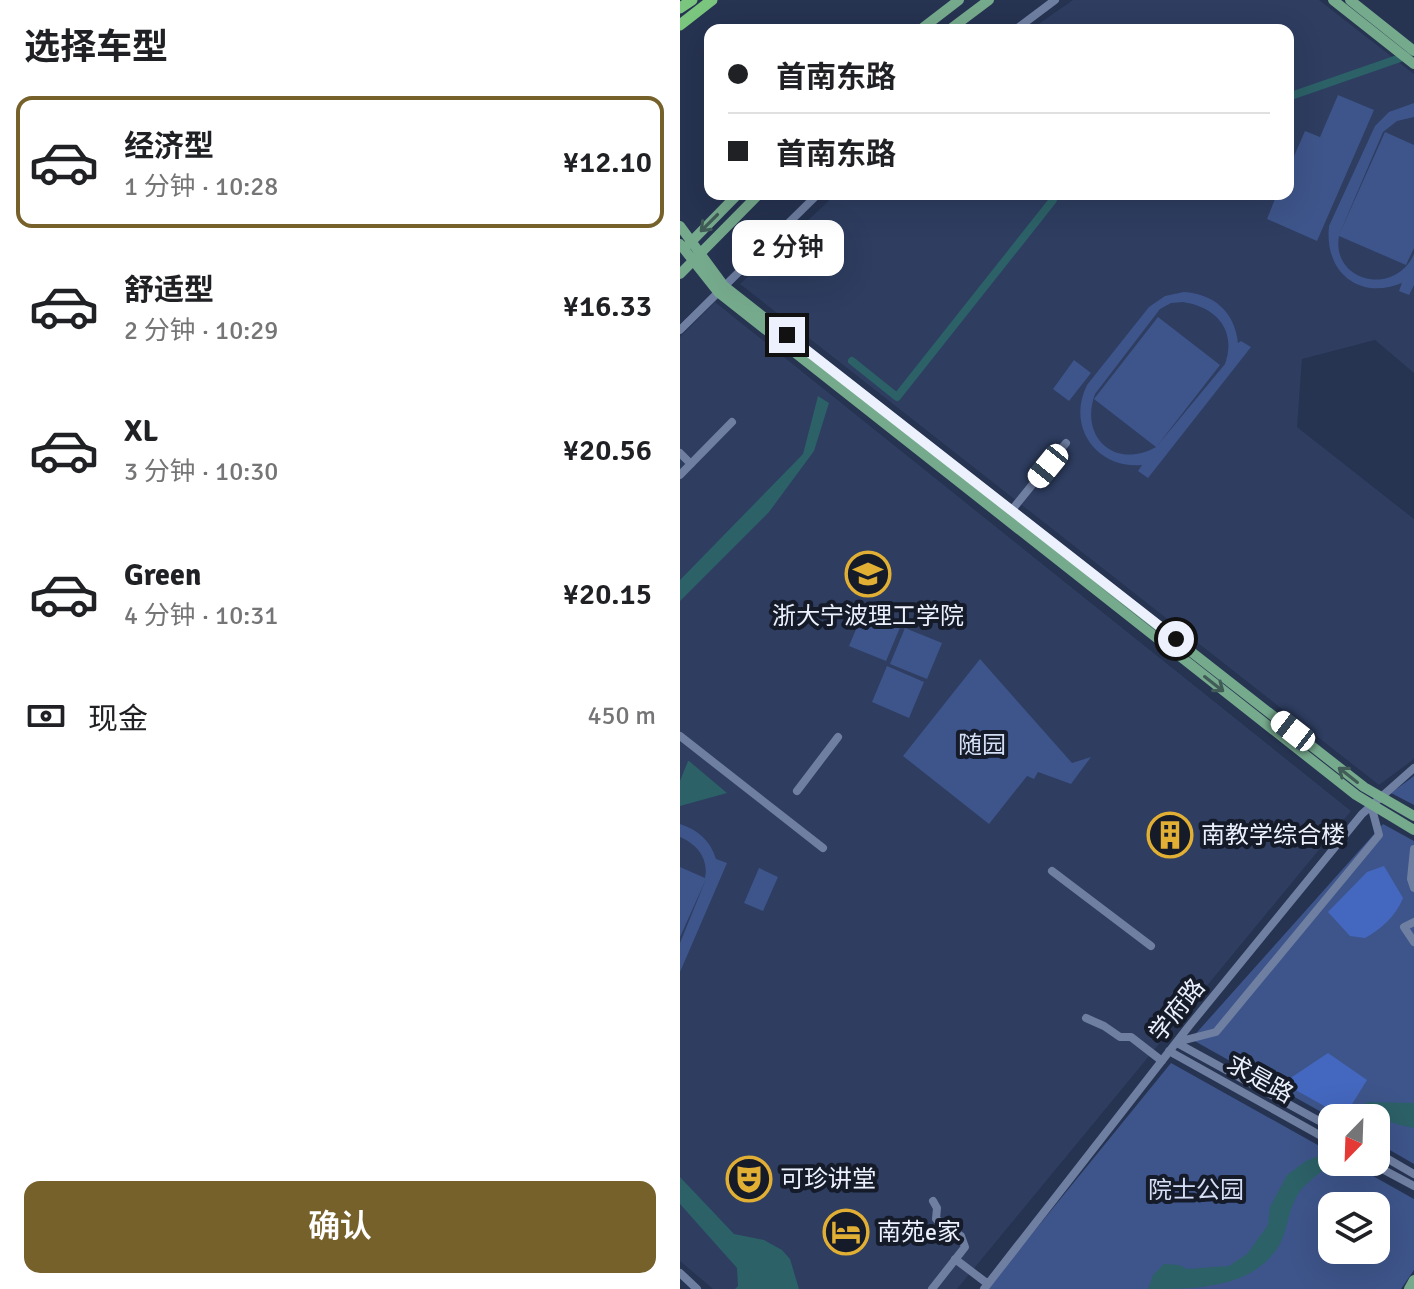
<!DOCTYPE html>
<html lang="zh">
<head>
<meta charset="utf-8">
<style>
	:root { --surface:#fff; --page:#f6f6f6; --text:#202124; --muted:#757577; --line:#e0e0e0; --accent:#77612b }
	body { margin:0; font-family:Signika,"Noto Sans SC",sans-serif; background:var(--page); color:var(--text); height:100vh; display:flex; flex-direction:column; font-size:30px; white-space:nowrap }
	* { box-sizing:border-box; margin:0 }
	p { font-size:26px; color:var(--muted) }
	.icon { flex:none; width:44px; height:44px; fill:none; stroke:currentColor; stroke-width:2; stroke-linecap:round; stroke-linejoin:round }
	.map { position:relative; flex:1; overflow:hidden }
	.sheet { display:flex; flex-direction:column; background:var(--surface); width:680px }
	.sheet>* { flex:none }
	.top-card { position:absolute; left:24px; top:24px; width:590px; height:176px; border-radius:16px; box-shadow:0 8px 32px #0002; display:grid; align-content:center; height:176px; padding:0 24px; background:var(--surface) }
	.needle { width:52px; rotate:203deg }
	.controls { position:absolute; left:638px; top:1104px; display:grid; gap:16px }
	.controls a { display:grid; place-items:center; width:72px; height:72px; border-radius:16px; background:var(--surface); box-shadow:0 8px 32px #0002; font-size:40px }
	.end { position:absolute; width:36px; height:36px; margin:-18px; border:10px solid #ecf1fd; background:#111; box-shadow:0 0 0 4px #111 }
	.from { border-radius:50% }
	.bubble { position:absolute; height:56px; border-radius:16px; background:var(--surface); box-shadow:0 8px 32px #0002; font-size:26px; font-weight:600; line-height:56px; text-align:center }
	.car { position:absolute; width:24px; height:48px; margin:-24px -12px; border-radius:10px; box-shadow:0 0 6px 2px #0007; background:linear-gradient(#fff 24%,#345 0 40%,#fff 0 76%,#345 0 86%,#fff 0) }
	.top-card b { display:flex; align-items:center; gap:28px; height:76px; font-size:30px }
	.top-card b+b { border-top:2px solid var(--line) }
	.top-card i { width:20px; height:20px; background:var(--text) }
	ul { padding:0; list-style:none }
	li { display:flex; align-items:center; gap:24px; height:132px; margin:0 16px 12px; padding:0 8px; border:4px solid transparent; border-radius:16px }
	li div { flex:1 }
	li b { display:block; font-size:30px }
	li em { font-style:normal; font-weight:600 }
	li.current { border-color:var(--accent) }
	li>.icon { width:72px; height:72px; stroke-width:1.5 }
	h2 { padding:0 24px; font-size:36px; line-height:96px }
	.pay { display:flex; align-items:center; gap:20px; height:88px; padding:0 24px; font-size:30px }
	.pay p { margin-inline-start:auto }
	.primary-button { display:flex; gap:16px; margin-top:auto; padding:16px 24px }
	.primary-button a { flex:1; height:92px; border-radius:16px; background:var(--accent); color:#fff; font-size:32px; font-weight:600; line-height:92px; text-align:center }
	main { display:flex; flex:1; min-height:0 }
	.map>svg:first-child { display:block }
	.built { fill:#2e3d60 }
	.green { fill:#3e558b; fill-rule:evenodd }
	.forest { fill:#4468bf }
	.water { fill:#2c6167 }
	.lines { fill:none; stroke-linecap:round; stroke-linejoin:round }
	.canal { stroke:#2c6167; stroke-width:8 }
	.minor { stroke:#6f7fa2; stroke-width:8 }
	.major { stroke:#76aa8d; stroke-width:10 }
	.highway { stroke:#7bc67f; stroke-width:11 }
	.oneway { stroke:#415b56 }
	.route { stroke:#ecf1fd; stroke-width:10 }
	.labels { text-anchor:middle; stroke-width:8; stroke-linejoin:round; paint-order:stroke }
	.poi-label { font-size:24px; fill:#ecf1fd; stroke:#151b29; text-anchor:start }
	.park-label { font-size:24px; fill:#d4dff6; stroke:#151b29 }
	.street-label { font-size:24px; fill:#ecf1fd; stroke:#151b29 }
</style>
</head>
<body>
<main>
<section class="sheet">
<h2>选择车型</h2>
<ul>
<li class="current"><svg class="icon" aria-label="car" viewBox="0 0 24 24"><path d="M5 17H2v-5l4-1 3-4h7l3 4 3 1v5h-3M9 17h6M6 11h13"/><circle cx="7" cy="17" r="2"/><circle cx="17" cy="17" r="2"/></svg><div><b>经济型</b><p>1 分钟 · 10:28</p></div><em>¥12.10</em></li>
<li><svg class="icon" aria-label="car" viewBox="0 0 24 24"><path d="M5 17H2v-5l4-1 3-4h7l3 4 3 1v5h-3M9 17h6M6 11h13"/><circle cx="7" cy="17" r="2"/><circle cx="17" cy="17" r="2"/></svg><div><b>舒适型</b><p>2 分钟 · 10:29</p></div><em>¥16.33</em></li>
<li><svg class="icon" aria-label="car" viewBox="0 0 24 24"><path d="M5 17H2v-5l4-1 3-4h7l3 4 3 1v5h-3M9 17h6M6 11h13"/><circle cx="7" cy="17" r="2"/><circle cx="17" cy="17" r="2"/></svg><div><b>XL</b><p>3 分钟 · 10:30</p></div><em>¥20.56</em></li>
<li><svg class="icon" aria-label="car" viewBox="0 0 24 24"><path d="M5 17H2v-5l4-1 3-4h7l3 4 3 1v5h-3M9 17h6M6 11h13"/><circle cx="7" cy="17" r="2"/><circle cx="17" cy="17" r="2"/></svg><div><b>Green</b><p>4 分钟 · 10:31</p></div><em>¥20.15</em></li>
</ul>
<div class="pay"><svg class="icon" aria-label="cash" viewBox="0 0 24 24"><path d="M3 7h18v10H3z"/><circle cx="12" cy="12" r="2"/></svg>现金<p>450 m</p></div>
<div class="primary-button"><a>确认</a></div>
</section>
<div class="map">
<svg width="734" height="1289" viewBox="0 0 734 1289">
	<rect width="100%" height="100%" fill="#263351"/>
	<path class="built" d="M393 0H639L734 74V373L695 340 622 359 617 427 734 519V759L699 785 60 284 156 194H608V30H350Z
		M35 302 671 811 277 1289H33L0 1261V337Z"/>
	<path class="green" d="M658 95 694 110 637 241 587 219 597 194H608V170L625 131 640 137Z
		M734 103V117L717 121 703 132 659 235 705 132 734 145V248L726 265 659 236C651 282 715 297 734 254V285L729 295 719 291 722 283C678 301 644 271 649 226L695 126 709 112Z
		M504 292C534 294 555 312 558 343L561 341 571 347 468 478 458 471 462 465C417 469 386 427 407 385L469 307 485 296ZM503 302C536 307 557 330 545 364L477 446 540 365 478 317 414 399 476 447C435 470 399 437 415 394L480 309 491 303Z
		M394 360 411 373 389 401 373 389Z
		M184 610 221 625 206 661 169 646Z
		M225 628 262 643 247 679 210 664Z
		M300 659 392 763 411 757 391 784 358 772 354 779 347 776 309 824 223 756Z
		M207 666 244 682 229 718 192 702Z
		M734 776V805L711 793Z
		M0 824C18 830 30 840 36 859L47 863 0 972V943L26 879 0 937V867L25 878C29 859 17 844 0 837Z
		M703 824 734 841V1164L696 1142V1118H652L511 1039Z
		M79 868 98 877 83 911 64 903Z
		M491 1063 652 1153V1162H668L734 1199V1270L721 1289H307ZM652 1206H696V1250H652Z"/>
	<path class="forest" d="M704 866 723 898C716 916 701 929 685 938L670 936 648 912 687 872Z
		M648 1053 687 1080 664 1117 603 1083Z"/>
	<path class="water" d="M138 396 149 403 134 451 89 512 0 601V580L123 454Z
		M8 761H9L47 793 0 806V781Z
		M689 1102 734 1103V1128L716 1124 692 1114 683 1118H670L681 1105Z
		M652 1145V1162C642 1172 629 1180 620 1191 608 1208 609 1226 600 1244 574 1289 516 1289 468 1289L473 1275 484 1264 499 1265 507 1269 549 1266 567 1254 588 1225 590 1207 607 1175 626 1161 646 1153Z
		M0 1177 54 1234 84 1240 102 1250 110 1259 119 1289H55L58 1286 57 1268 0 1204Z"/>
	<g class="lines">
		<path class="canal" d="M608 97 726 56
			M172 361 217 397 373 200V194"/>
		<path class="minor" d="M335 30 375 0
			M0 330 138 194
			M0 453 11 464
			M0 475 52 422
			M331 511 386 443
			M0 736 143 848
			M117 791 158 737
			M734 849 731 879 734 888
			M372 871 471 946
			M734 922 724 927 734 942
			M406 1018 424 1026 440 1037H451L482 1061
			M497 1042 536 1032 699 835 691 805
			M497 1043 652 1128
			M489 1051 652 1142
			M696 1152 734 1174
			M689 1162 734 1186
			M275 1259 308 1284
			M0 1273 17 1289
			M252 1289 285 1247 281 1236 256 1219 257 1208 253 1201
			M304 1289 509 1026 682 814 734 768"/>
		<path class="major" d="M653 0 734 64
			M670 0 734 51
			M240 30 279 0
			M269 30 309 0
			M0 226 44 286 684 787 734 816
			M0 244 38 292 676 795 734 830
			M9 244 58 194
			M0 274 79 194
			M729 1289 734 1280"/>
		<path class="highway" d="M0 8 12 0
			M0 25 32 0"/>
	</g>
	<defs><path id="oneway-shaft" d="M-6 0H5M1.5-3L5.5 0L1.5 3" fill="none" stroke-width="1.6" stroke-linecap="round" stroke-linejoin="round" transform="scale(2)"/></defs>
	<g class="oneway">
		<use href="#oneway-shaft" transform="translate(29 223) rotate(135)"/>
		<use href="#oneway-shaft" transform="translate(534 684) rotate(38)"/>
		<use href="#oneway-shaft" transform="translate(668 775) rotate(-142)"/>
	</g>
	<g class="lines">
		<path class="route" d="M107 335 496 639"/>
	</g>
	<defs>
		<g id="university-ring" transform="scale(2.3)"><circle r="9.5" fill="#151b29" stroke="#e1af34" stroke-width="1.5"/><path d="M0-5L7-2L0 1L-7-2ZM-4 1L0 2.5L4 1V4Q0 6-4 4Z" fill="#e1af34"/></g>
		<g id="building-ring" transform="scale(2.3)"><circle r="9.5" fill="#151b29" stroke="#e1af34" stroke-width="1.5"/><path d="M-4-6H4V6H1V3H-1V6H-4ZM-2.5-4.3h1.7v1.8h-1.7ZM.8-4.3h1.7v1.8H.8ZM-2.5-1h1.7V.8h-1.7ZM.8-1h1.7V.8H.8Z" fill="#e1af34"/></g>
		<g id="theatre-ring" transform="scale(2.3)"><circle r="9.5" fill="#151b29" stroke="#e1af34" stroke-width="1.5"/><path d="M-5-5.5Q0-4 5-5.5V0Q5 5 0 6Q-5 5-5 0ZM-3.3-2.5H-1v1.5H-3.3ZM1-2.5H3.3v1.5H1ZM-2.8 1Q0 5.5 2.8 1Z" fill="#e1af34"/></g>
		<g id="hotel-ring" transform="scale(2.3)"><circle r="9.5" fill="#151b29" stroke="#e1af34" stroke-width="1.5"/><path d="M-6-4.5h1.5V1H6V5H4.5V3h-9V5H-6ZM-4 0a1.8 1.8 0 1 1 3.6 0ZM.5 0V-2.5h3Q6-2.5 6 0Z" fill="#e1af34"/></g>
	</defs>
	<g fill-rule="evenodd">
		<use href="#university-ring" x="188" y="574"/>
		<use href="#building-ring" x="490" y="835"/>
		<use href="#theatre-ring" x="69" y="1179"/>
		<use href="#hotel-ring" x="166" y="1232"/>
	</g>
	<g class="labels">
		<g class="poi-label">
			<text x="188" y="624" text-anchor="middle">浙大宁波理工学院</text>
			<text x="521" y="843">南教学综合楼</text>
			<text x="100" y="1187">可珍讲堂</text>
			<text x="197" y="1240">南苑e家</text>
		</g>
		<g class="park-label">
			<text x="302" y="753">随园</text>
			<text x="516" y="1198">院士公园</text>
		</g>
		<g class="street-label">
			<text transform="translate(497 1010) rotate(-51)" y="8">学府路</text>
			<text transform="translate(580 1079) rotate(29)" y="8">求是路</text>
		</g>
	</g>
</svg>
<div class="controls">
<a><svg class="needle" viewBox="-14 -14 28 28"><path d="M0-13l5 13h-10z" fill="#e53935"/><path d="M0 13l5-13h-10z" fill="#757577"/></svg></a>
<a><svg class="icon" aria-label="layers" viewBox="0 0 24 24"><path d="M12 4l9 5-9 5-9-5zM3 14l9 5 9-5"/></svg></a>
</div>
<i class="end from" style="left:496px;top:639px"></i>
<i class="end" style="left:107px;top:335px"></i>
<div class="bubble" style="left:52px;top:220px;width:112px">2 分钟</div>
<i class="car" style="left:368px;top:466px;rotate:219deg"></i>
<i class="car" style="left:613px;top:731px;rotate:308deg"></i>
<div class="top-card">
<b><i class="from"></i>首南东路</b>
<b><i></i>首南东路</b>
</div>
</div>
</main>
</body>
</html>
